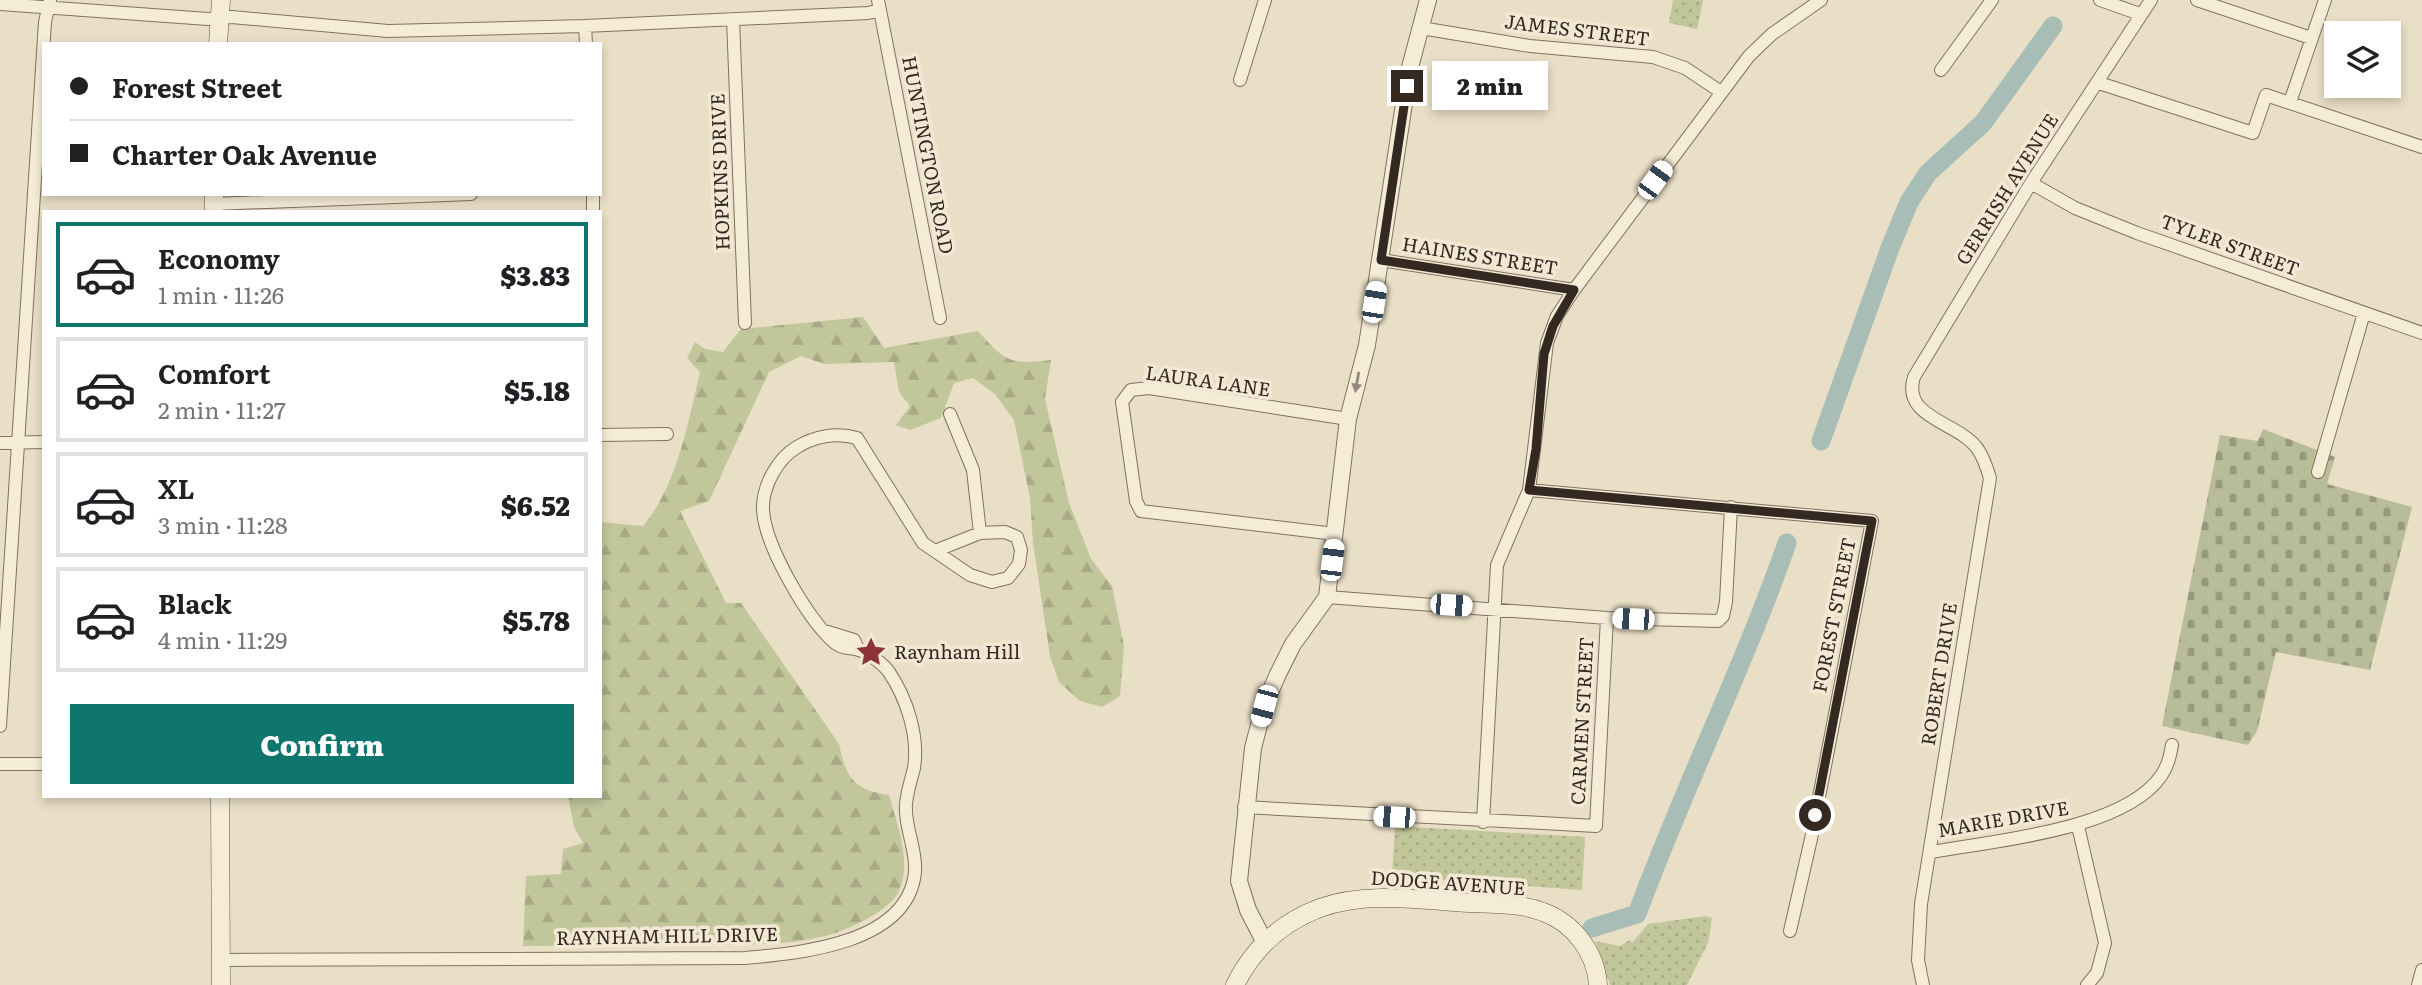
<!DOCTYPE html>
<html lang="en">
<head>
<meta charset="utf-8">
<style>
	:root { --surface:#fff; --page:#f6f6f6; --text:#202124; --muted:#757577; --line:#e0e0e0; --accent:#0f766e }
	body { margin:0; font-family:Literata,serif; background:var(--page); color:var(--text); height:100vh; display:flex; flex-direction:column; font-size:26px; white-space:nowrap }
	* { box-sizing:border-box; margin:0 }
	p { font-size:23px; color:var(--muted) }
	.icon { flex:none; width:38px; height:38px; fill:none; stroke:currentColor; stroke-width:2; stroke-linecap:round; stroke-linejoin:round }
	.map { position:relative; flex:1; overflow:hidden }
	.drawer { position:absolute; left:42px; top:210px; width:560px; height:588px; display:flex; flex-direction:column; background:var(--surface); border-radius:0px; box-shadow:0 4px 10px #0003 }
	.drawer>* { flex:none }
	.banner { position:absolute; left:42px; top:42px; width:560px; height:154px; border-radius:0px; box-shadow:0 4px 10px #0003; display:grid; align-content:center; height:154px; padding:0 28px; background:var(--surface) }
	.buttons { position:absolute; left:2324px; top:21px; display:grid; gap:14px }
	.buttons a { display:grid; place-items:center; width:77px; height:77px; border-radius:0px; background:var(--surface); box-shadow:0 4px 10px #0003; font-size:35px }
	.end { position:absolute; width:32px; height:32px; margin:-16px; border:9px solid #342920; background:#fff; box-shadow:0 0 0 4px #fff }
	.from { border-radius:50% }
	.bubble { position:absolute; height:49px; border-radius:0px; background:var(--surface); box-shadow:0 4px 10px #0003; font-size:23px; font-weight:800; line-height:49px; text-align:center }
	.car { position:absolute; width:21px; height:42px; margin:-21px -10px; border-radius:9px; box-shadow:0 0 5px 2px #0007; background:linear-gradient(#fff 24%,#345 0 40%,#fff 0 76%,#345 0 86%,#fff 0) }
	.banner b { display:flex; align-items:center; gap:24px; height:66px; font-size:26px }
	.banner b+b { border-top:2px solid var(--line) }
	.banner i { width:18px; height:18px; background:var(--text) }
	ul { padding:12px 0 0; list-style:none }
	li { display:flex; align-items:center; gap:21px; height:105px; margin:0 14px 10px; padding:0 14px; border:4px solid var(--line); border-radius:0px }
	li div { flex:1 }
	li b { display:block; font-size:26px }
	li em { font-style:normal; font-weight:800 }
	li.selected { border-color:var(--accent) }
	li>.icon { width:63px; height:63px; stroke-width:1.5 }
	.action { display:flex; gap:14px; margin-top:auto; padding:14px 28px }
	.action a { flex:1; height:80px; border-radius:0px; background:var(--accent); color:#fff; font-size:28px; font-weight:800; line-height:80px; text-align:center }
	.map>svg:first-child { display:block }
	.green { fill:url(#green-dots) }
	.forest { fill:url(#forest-firs) }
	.cemetery { fill:url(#cemetery-stones) }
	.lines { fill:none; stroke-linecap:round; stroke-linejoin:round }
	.river { stroke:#a7bdb6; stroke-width:19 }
	.minor-casing { stroke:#83705d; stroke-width:14 }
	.tertiary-casing { stroke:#83705d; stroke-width:18 }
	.secondary-casing { stroke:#655240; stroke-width:19 }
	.minor { stroke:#f5ecd8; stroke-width:12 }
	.tertiary { stroke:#f5ecd8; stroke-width:16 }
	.secondary { stroke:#f5ecd8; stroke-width:18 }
	.oneway { fill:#948a7c }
	.route { stroke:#342920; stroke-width:9 }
	.labels { text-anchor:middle; stroke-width:7; stroke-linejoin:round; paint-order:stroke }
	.street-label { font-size:19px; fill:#342920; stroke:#f2e8d4 }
	.poi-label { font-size:19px; fill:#342920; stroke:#f2e8d4; text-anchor:start }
</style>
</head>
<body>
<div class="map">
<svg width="2422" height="985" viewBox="0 0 2422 985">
	<defs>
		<pattern id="green-dots" width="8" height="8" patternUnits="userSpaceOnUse" patternTransform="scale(1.75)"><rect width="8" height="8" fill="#c2c69b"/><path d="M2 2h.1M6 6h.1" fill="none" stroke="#a7aa85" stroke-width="1.8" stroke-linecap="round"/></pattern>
		<pattern id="forest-firs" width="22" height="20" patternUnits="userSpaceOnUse" patternTransform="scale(1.75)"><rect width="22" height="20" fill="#c2c69b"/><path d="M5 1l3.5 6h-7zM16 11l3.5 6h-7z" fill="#a7aa85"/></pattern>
		<pattern id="cemetery-stones" width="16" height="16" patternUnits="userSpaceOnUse" patternTransform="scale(1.75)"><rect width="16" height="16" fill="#b9bc99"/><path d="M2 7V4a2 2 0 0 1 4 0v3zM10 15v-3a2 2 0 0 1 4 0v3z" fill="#97997c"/></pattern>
	</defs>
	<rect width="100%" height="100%" fill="#e9dec6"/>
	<path class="green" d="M1673 0H1703L1697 29 1669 23Z
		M1395 826 1585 837 1582 890 1392 876Z
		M1706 916 1712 918 1708 943 1687 985H1610L1595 941 1620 946 1630 940 1632 943 1648 924Z"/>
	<path class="forest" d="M863 317 884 348 978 331C1005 361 1009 365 1051 360L1045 399 1069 503 1091 559 1112 586 1124 646 1120 696 1102 707 1080 701 1059 682 1050 656 1033 543 1030 498 1014 420 995 394 973 378 954 383 941 418 910 430 896 425 910 406 899 392 894 362 824 364 801 356 769 372 709 501 680 511 726 603H741L839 744C846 778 854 790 889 795 897 825 913 863 898 893 890 908 861 923 846 929 800 948 742 944 693 945 637 945 580 946 523 946L526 876 561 874 563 849 583 843 574 827 568 796H600V522L643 526C677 486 688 423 700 372L687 358 695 342 705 349 723 352 741 329Z"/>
	<path class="cemetery" d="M2263 429 2335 457 2327 484 2412 507 2370 670 2276 652 2257 731 2248 745 2162 726 2220 435 2258 441Z"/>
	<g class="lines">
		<path class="river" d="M1821 441 1890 248 1909 202 1928 173 1983 123 2053 26
			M1592 928 1637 914C1683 789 1743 669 1787 543"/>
		<g class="minor-casing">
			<path id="minor" d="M878 0 940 318
				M2100 0 2140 14
				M2197 0 2311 38
				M0 4 208 19 232 17 388 31 585 26 868 13 880 10
				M733 19 745 323
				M585 26 586 44
				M1421 28 1530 46 1653 57 1685 68 1721 92
				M1941 70 1992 0
				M1240 80 1265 0
				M2099 83 2253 133 2266 95 2422 147
				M2290 102 2325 0
				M2031 183 2075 208 2137 233 2422 333
				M593 194V212
				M214 204 471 194
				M1381 260 1574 290
				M600 435 667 434
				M0 443 44 442
				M2318 472 2364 313
				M1529 490 1872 521 1811 839 1790 931
				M1335 534 1141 511 1136 501 1122 402 1131 390 1149 388 1348 419
				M935 551 980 533
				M1327 597 1607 618 1718 621 1723 616 1726 602 1731 507
				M828 632 854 640 858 649
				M0 726 45 22 50 0
				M0 764H44
				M1244 807 1596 826 1607 618
				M1483 822 1497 565 1529 490 1547 343 1557 316 1574 290 1749 56 1772 34 1821 0
				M2078 826 2105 943 2097 973 2087 985
				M1931 852C1992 841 2124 830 2161 776 2168 766 2170 756 2172 745
				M221 960 745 958C800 953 908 944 915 872 917 849 904 827 906 804 907 792 911 780 914 768 919 736 907 699 889 672 883 664 869 653 859 650 850 647 844 650 835 643 808 620 765 546 763 510 762 487 777 459 797 447 815 436 837 432 857 438L923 543 970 575 992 582 1008 578 1019 564 1021 550 1017 537 1005 532 980 533 973 470 950 414
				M1923 985 1918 960 1921 904 1990 478C1987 468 1983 456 1977 448 1958 422 1901 418 1914 377L2031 183 2151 0
				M2418 985 2422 970"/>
		</g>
		<g class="tertiary-casing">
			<path id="tertiary" d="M1264 941 1248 910 1239 881 1253 748 1264 706 1278 674 1293 644 1327 597 1348 419 1367 345 1409 71 1428 0"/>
		</g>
		<g class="secondary-casing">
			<path id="secondary" d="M218 44 221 0
				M214 194V212
				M220 796 221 985
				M1235 985C1253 949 1282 922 1320 908 1367 891 1420 900 1469 903 1493 904 1520 903 1543 912 1574 923 1596 953 1598 985"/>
		</g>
		<use href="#minor" class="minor"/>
		<use href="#tertiary" class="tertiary"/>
		<use href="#secondary" class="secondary"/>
	</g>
	<defs><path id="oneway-solid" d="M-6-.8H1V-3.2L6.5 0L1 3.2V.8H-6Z" transform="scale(1.75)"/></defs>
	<use class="oneway" href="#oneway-solid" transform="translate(1357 382) rotate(100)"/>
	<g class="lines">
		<path class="route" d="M1407 86 1381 260 1574 290 1553 326 1544 354 1536 449 1529 490 1872 521 1815 815"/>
	</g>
	<defs>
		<g id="sight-bare" transform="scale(2.415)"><path d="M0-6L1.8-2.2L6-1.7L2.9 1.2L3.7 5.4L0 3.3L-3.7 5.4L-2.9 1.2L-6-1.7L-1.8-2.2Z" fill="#8b3336" stroke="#f2e8d4" stroke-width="2.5" paint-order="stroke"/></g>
	</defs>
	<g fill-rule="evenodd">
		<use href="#sight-bare" x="871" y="652"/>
	</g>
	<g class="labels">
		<g class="street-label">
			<text transform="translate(1577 30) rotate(7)" y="7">JAMES STREET</text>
			<text transform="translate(928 155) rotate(79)" y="7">HUNTINGTON ROAD</text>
			<text transform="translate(720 172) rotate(-92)" y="7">HOPKINS DRIVE</text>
			<text transform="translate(2007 189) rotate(-58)" y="7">GERRISH AVENUE</text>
			<text transform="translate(2230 245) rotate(20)" y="7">TYLER STREET</text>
			<text transform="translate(1480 256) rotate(9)" y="7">HAINES STREET</text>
			<text transform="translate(1208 381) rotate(8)" y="7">LAURA LANE</text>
			<text transform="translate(1834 615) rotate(-79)" y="7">FOREST STREET</text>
			<text transform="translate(1939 674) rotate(-81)" y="7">ROBERT DRIVE</text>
			<text transform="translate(1582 721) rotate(-87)" y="7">CARMEN STREET</text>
			<text transform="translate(2003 819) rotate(-10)" y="7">MARIE DRIVE</text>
			<text transform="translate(1448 883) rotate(4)" y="7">DODGE AVENUE</text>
			<text transform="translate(667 936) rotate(-1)" y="7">RAYNHAM HILL DRIVE</text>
		</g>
		<g class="poi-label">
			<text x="894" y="659">Raynham Hill</text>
		</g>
	</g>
</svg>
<div class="buttons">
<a><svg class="icon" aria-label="layers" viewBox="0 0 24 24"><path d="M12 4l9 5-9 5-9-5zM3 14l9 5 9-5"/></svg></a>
</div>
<i class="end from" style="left:1815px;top:815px"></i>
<i class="end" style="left:1407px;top:86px"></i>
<div class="bubble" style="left:1432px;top:61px;width:116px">2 min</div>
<i class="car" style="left:1655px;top:180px;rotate:36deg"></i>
<i class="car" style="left:1374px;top:302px;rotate:9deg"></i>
<i class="car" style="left:1332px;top:560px;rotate:7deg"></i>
<i class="car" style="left:1451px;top:605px;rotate:94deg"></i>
<i class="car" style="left:1633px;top:619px;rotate:272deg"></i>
<i class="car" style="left:1264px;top:706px;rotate:195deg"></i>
<i class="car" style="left:1394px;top:817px;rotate:273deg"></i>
<div class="banner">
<b><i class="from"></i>Forest Street</b>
<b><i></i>Charter Oak Avenue</b>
</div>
<section class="drawer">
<ul>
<li class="selected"><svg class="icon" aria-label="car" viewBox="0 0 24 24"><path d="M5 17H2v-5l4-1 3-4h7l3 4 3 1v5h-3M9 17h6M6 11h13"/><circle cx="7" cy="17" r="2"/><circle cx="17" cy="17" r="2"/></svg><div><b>Economy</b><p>1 min · 11:26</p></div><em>$3.83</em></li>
<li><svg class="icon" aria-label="car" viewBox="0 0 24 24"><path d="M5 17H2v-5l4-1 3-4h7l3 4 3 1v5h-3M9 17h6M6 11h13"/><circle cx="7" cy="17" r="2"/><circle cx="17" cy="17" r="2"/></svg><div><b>Comfort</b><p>2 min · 11:27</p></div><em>$5.18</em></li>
<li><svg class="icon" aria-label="car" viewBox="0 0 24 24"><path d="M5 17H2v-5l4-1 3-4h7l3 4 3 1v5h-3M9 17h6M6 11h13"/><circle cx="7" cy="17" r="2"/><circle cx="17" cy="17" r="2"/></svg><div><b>XL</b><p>3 min · 11:28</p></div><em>$6.52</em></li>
<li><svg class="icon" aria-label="car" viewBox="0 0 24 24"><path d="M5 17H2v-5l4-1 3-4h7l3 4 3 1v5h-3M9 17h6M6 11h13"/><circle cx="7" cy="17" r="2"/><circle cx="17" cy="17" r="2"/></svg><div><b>Black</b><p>4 min · 11:29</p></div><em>$5.78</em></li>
</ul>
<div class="action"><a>Confirm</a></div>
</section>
</div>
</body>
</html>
